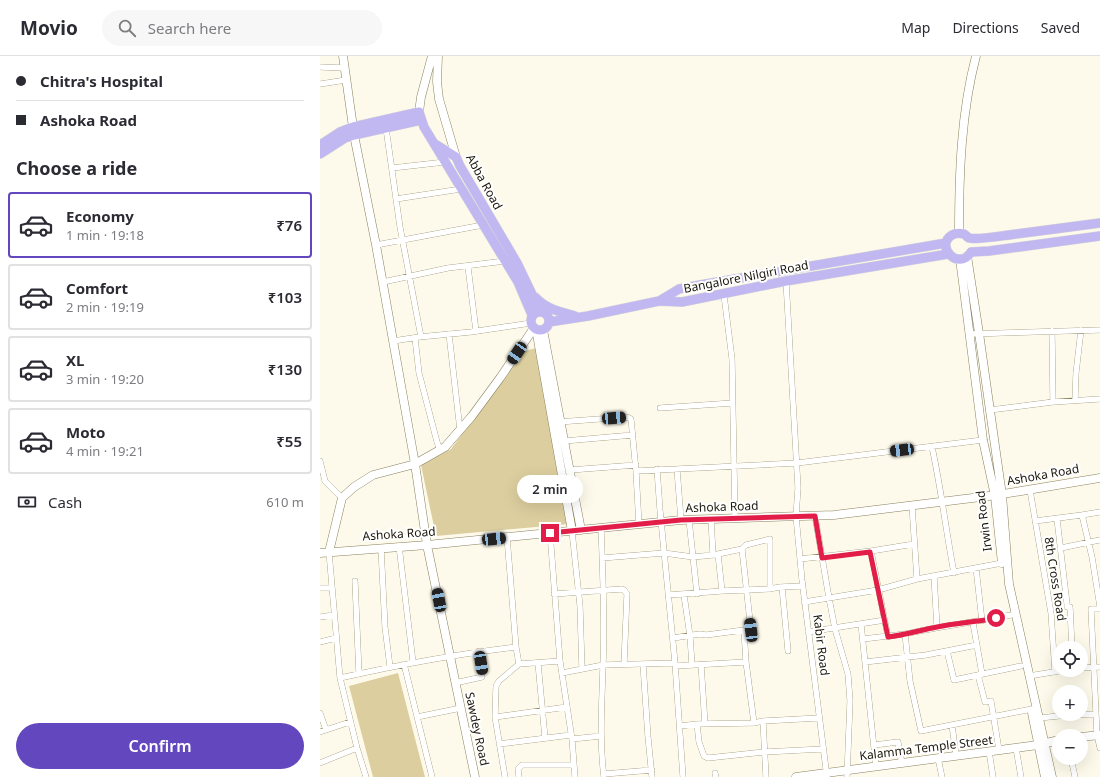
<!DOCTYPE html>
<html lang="en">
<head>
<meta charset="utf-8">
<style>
	:root { --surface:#fff; --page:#f7f7f7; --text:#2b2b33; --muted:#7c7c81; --line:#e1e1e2; --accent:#6347bf }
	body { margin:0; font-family:"Noto Sans",sans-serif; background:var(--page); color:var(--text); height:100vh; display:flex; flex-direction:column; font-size:15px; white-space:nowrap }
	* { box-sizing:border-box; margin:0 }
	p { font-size:13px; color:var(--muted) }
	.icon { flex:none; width:22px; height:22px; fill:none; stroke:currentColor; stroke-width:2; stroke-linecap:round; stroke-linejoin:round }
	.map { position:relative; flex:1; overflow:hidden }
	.details { display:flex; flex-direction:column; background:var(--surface); width:320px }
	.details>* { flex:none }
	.guide { display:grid; align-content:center; height:88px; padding:0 16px; background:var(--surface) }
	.fabs { position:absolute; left:732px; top:585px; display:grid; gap:8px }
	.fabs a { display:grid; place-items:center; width:36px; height:36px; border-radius:50%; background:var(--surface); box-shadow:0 4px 16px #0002; font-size:20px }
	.end { position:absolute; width:18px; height:18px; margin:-9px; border:5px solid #e11d48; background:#fff; box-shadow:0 0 0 2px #fff }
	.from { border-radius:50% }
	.bubble { position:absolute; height:28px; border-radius:14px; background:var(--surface); box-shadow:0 4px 16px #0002; font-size:13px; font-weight:600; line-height:28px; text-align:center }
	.car { position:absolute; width:12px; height:24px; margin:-12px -6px; border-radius:5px; box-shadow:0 0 3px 1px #0007; background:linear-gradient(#222 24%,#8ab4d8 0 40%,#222 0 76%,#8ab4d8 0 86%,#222 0) }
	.guide b { display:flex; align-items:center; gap:14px; height:38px; font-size:15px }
	.guide b+b { border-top:1px solid var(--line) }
	.guide i { width:10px; height:10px; background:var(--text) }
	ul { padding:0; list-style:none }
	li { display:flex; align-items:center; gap:12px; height:66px; margin:0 8px 6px; padding:0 8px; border:2px solid var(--line); border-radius:4px }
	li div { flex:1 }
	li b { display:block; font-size:15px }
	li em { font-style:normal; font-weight:600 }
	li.active { border-color:var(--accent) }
	li>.icon { width:36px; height:36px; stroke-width:1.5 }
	h2 { padding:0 16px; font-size:18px; line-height:48px }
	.pay { display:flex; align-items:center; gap:10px; height:44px; padding:0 16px; font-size:15px }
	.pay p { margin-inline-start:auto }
	.primary-button { display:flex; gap:8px; margin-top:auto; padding:8px 16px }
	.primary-button a { flex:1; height:46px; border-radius:24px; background:var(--accent); color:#fff; font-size:16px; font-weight:600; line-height:46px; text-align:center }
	header { display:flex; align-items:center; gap:24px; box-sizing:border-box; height:56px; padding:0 20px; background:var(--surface); border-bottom:1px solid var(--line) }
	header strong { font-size:19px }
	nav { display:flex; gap:22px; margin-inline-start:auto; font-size:14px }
	.search { width:280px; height:36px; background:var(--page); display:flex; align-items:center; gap:10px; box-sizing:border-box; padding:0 14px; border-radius:22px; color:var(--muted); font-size:15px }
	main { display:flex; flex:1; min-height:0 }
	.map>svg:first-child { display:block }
	.green { fill:#dcce9e }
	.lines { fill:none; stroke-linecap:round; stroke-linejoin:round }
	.street-casing { stroke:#8a815f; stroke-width:6 }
	.secondary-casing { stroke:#8a815f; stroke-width:9 }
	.primary-casing { stroke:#dbdad8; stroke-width:10 }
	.street { stroke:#fff; stroke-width:5.5 }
	.secondary { stroke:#fff; stroke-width:8 }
	.primary { stroke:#c1b8f1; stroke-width:9 }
	.route { stroke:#e11d48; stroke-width:5 }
	.labels { text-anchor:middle; stroke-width:4; stroke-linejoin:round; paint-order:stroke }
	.street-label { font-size:12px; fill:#1b170a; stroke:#fff }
</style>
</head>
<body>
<header>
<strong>Movio</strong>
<div class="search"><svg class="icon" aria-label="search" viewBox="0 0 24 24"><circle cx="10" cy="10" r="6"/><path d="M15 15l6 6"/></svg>Search here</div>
<nav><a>Map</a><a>Directions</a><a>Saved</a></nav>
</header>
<main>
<section class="details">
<div class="guide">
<b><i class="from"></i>Chitra's Hospital</b>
<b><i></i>Ashoka Road</b>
</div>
<h2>Choose a ride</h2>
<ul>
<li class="active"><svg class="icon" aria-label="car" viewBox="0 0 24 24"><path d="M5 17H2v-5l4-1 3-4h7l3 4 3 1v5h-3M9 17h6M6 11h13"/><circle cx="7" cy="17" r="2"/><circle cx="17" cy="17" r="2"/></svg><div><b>Economy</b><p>1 min · 19:18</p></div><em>₹76</em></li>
<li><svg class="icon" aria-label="car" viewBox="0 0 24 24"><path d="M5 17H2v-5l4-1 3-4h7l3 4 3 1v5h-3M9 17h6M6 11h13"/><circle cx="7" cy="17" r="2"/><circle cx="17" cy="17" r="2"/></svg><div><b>Comfort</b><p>2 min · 19:19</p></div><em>₹103</em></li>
<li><svg class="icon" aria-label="car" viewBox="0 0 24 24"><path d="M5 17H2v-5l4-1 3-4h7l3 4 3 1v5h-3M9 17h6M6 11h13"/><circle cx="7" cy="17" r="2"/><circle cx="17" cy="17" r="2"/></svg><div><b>XL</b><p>3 min · 19:20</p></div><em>₹130</em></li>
<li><svg class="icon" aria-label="car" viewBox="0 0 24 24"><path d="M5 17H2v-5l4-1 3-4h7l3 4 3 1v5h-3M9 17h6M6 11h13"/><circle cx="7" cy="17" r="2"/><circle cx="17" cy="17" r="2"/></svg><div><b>Moto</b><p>4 min · 19:21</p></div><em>₹55</em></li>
</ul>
<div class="pay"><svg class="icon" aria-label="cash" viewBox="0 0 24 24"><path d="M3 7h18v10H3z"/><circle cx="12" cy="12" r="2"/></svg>Cash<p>610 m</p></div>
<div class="primary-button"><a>Confirm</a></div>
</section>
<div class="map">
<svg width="780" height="721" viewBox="0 0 780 721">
	<rect width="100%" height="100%" fill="#fefaeb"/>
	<path class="green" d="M216 292 249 468 116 480 101 409 131 393 205 295Z
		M78 617 105 721H53L29 630Z"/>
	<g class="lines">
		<g class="street-casing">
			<path id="street" d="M0 11 24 12
				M0 28 26 24
				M66 72 80 171 101 281
				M72 112 125 106
				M76 143 141 133
				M56 189 163 169
				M148 211 156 275
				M466 225 478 432 476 460 482 524 507 721
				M63 226 128 212 185 205
				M404 239 412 303 415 462
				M732 275 733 346
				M129 278 140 374
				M649 278 780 274
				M95 282 99 317 117 386 120 394
				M73 285 99 281 151 276 211 267
				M755 344 756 317 761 274
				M340 352 413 347
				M670 354 733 346 780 343
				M238 366 307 361 311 363 316 415 319 469
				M244 385 313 379
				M612 391C621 432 626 475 634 517
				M0 405 5 425 22 442
				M337 413 340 454 355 607 363 721
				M357 413 361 464
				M250 414 316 409
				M316 415 477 407 663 384
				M710 434 731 557 735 616
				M592 450 597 523
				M780 456 762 459 772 501 780 551
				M495 460 509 542 515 573 528 618 530 645 527 721
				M391 463 393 499 398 498 402 535
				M737 463 747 548V551H750L752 592
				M369 464 377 538
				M715 465 762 459
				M281 472C283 518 285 563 283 609 282 647 279 683 284 721
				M252 475 260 550 262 613
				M230 477 240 605 252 683 255 721
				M187 481 196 591 199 608
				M79 490 93 606
				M61 492 65 571 70 611
				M741 492 780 484
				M551 495 568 581
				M9 496 20 622 37 692 46 721
				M398 498 422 493
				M282 502 344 497 373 501 393 499
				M480 503 551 495 594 488
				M656 512 662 565
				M614 520 617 571
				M35 525 39 618
				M462 531 468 595
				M0 532H12
				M234 538 302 533 304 534 307 538 304 608
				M348 539 402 535 449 533 460 531 482 530
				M364 539 370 580 372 609
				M484 546 558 534 597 523 682 507
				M780 553H771L777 679 780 692
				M0 561 14 559
				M653 567 662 618
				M541 568 556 711
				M424 574H431L422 493 426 489 450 483V533
				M488 576 565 564
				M585 578C620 570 655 566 691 559
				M353 582 380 578 386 579 424 574 426 606
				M543 583 585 578 590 625 601 675 712 653
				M0 586 16 582
				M627 595 634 624 701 610
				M545 606 606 599 657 589
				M218 607 225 682
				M84 608 112 721
				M323 608 328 681 332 721
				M381 608 385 668
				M356 610 426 606 434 667 443 665
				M761 612 780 611
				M242 617 283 609 355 607
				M658 619 665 646 671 645 679 694
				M709 620 745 614
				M20 622C78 609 136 598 196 591
				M135 627 162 621 159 595
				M0 657 6 674
				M97 661 141 652
				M175 661 247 651
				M719 662 749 659 776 658
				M377 668 379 686 384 700 388 702 444 696 503 693
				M632 669 636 699
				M360 670 377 668 434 667
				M0 676 30 666
				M252 683 281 680
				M179 688 251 679
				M554 689 578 686 582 708
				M696 692 701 721
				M669 695 673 721
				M618 702 622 721
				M751 702 755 721
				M0 707 37 692
				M395 717 396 721
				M284 718 332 714
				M185 721 175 661 176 630 179 625 199 608 240 605
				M199 721 198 713 202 709H254
				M446 721 443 665 499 662"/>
		</g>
		<g class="secondary-casing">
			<path id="secondary" d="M23 0 33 71
				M118 0 117 26 119 43 136 101
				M99 56 101 41 112 0
				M34 79 56 189 95 408 107 489 155 721
				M639 177C639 118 641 57 656 0
				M647 200 659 277 682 439 689 528 732 721
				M640 203 663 384 675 440 682 507
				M216 273 252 475
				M223 274 261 474
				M9 496 22 442 34 431 53 419 95 408 125 391 152 360 180 322 214 272
				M0 497 107 489 361 464 514 459 677 439 780 422
				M712 657 725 721
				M761 681 780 679
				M476 721 718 689 739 684"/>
		</g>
		<g class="primary-casing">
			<path id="primary" d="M115 88 136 101 140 110 197 207 220 255
				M0 89 20 76 33 71 99 56 104 71 198 226 212 259
				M0 98 25 82 34 79 101 64
				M780 167C750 171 719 175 689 179 681 180 656 184 649 182 647 181 646 179 644 178 640 177 636 177 632 179 614 190 639 216 651 196L669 195 780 180
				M215 241C226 253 240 256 255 260
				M339 245 359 233 380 229 626 187
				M211 265a9 9 0 1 1 18 0a9 9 0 1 1-18 0Z
				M229 266 268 260 339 245 362 246 466 225 628 198"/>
		</g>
		<use href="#street" class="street"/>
		<use href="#secondary" class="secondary"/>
		<use href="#primary" class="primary"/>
	</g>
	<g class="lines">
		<path class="route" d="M230 477 361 464 495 460 502 502 550 496 568 581C585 579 601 574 617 571 637 567 657 566 676 562"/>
	</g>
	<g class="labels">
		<g class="street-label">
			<text transform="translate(164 126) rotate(61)" y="4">Abba Road</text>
			<text transform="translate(426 221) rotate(-11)" y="4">Bangalore Nilgiri Road</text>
			<text transform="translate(723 419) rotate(-10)" y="4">Ashoka Road</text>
			<text transform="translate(402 451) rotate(-2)" y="4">Ashoka Road</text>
			<text transform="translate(664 465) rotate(-97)" y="4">Irwin Road</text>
			<text transform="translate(79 478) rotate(-4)" y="4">Ashoka Road</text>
			<text transform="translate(735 523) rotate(81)" y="4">8th Cross Road</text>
			<text transform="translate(501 589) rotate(83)" y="4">Kabir Road</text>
			<text transform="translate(157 673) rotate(78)" y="4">Sawdey Road</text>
			<text transform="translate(606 692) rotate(-7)" y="4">Kalamma Temple Street</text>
		</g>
	</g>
</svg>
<div class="fabs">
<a><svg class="icon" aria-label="locate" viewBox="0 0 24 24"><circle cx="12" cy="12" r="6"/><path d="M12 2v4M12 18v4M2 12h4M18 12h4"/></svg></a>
<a>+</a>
<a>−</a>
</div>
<i class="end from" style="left:676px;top:562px"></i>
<i class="end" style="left:230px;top:477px"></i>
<div class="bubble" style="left:197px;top:419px;width:66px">2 min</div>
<i class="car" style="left:197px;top:297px;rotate:214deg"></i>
<i class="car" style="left:294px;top:362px;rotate:86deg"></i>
<i class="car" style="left:582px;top:394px;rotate:263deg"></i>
<i class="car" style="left:174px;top:483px;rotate:84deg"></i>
<i class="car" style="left:119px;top:544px;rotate:349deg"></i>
<i class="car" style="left:431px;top:574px;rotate:353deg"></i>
<i class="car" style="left:161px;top:607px;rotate:171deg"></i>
</div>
</main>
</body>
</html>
